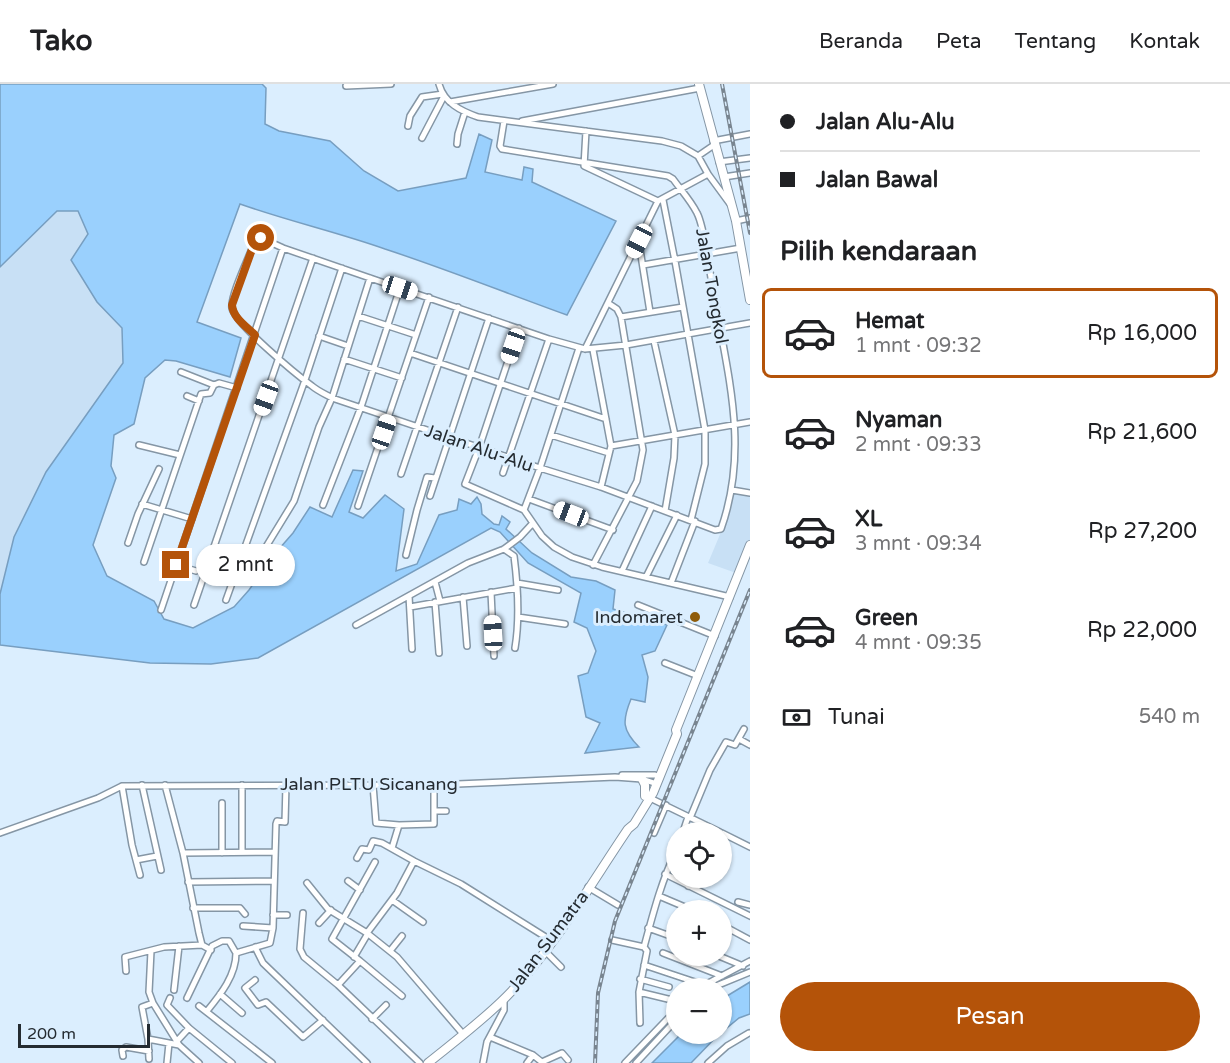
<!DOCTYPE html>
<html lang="id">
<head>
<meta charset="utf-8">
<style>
	:root { --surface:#fff; --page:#f2f2f2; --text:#202124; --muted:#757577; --line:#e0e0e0; --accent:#b45309 }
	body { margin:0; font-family:"Varela Round",sans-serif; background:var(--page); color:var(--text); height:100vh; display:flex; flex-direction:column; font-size:22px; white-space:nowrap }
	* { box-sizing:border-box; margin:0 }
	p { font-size:20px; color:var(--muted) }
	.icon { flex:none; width:33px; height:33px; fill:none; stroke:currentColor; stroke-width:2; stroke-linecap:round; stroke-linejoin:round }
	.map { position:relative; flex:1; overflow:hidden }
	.details { display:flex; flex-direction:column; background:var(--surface); width:480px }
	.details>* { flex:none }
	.hud { display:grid; align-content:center; height:132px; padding:0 30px; background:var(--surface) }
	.tools { position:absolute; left:666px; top:738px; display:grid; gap:12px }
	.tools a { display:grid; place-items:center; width:66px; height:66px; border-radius:50%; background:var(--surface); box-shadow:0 2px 4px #0004; font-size:30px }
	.scale { position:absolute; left:18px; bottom:15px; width:132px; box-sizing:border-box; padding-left:6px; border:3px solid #242b31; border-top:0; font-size:16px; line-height:21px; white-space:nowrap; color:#242b31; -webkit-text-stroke:4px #dbeefe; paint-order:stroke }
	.end { position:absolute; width:27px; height:27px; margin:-14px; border:8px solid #b45309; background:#fff; box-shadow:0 0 0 3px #fff }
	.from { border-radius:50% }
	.bubble { position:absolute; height:42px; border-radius:21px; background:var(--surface); box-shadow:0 2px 4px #0004; font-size:20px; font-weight:600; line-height:42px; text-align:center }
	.car { position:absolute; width:18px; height:36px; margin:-18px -9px; border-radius:8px; box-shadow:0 0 4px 2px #0007; background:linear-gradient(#fff 24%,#345 0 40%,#fff 0 76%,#345 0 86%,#fff 0) }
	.hud b { display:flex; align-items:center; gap:21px; height:57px; font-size:22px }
	.hud b+b { border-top:2px solid var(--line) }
	.hud i { width:15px; height:15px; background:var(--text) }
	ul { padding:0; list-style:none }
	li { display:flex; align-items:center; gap:18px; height:90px; margin:0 12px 9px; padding:0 18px; border:3px solid transparent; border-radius:9px }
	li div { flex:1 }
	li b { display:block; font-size:22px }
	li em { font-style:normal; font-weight:600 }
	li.current { border-color:var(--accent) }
	li>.icon { width:54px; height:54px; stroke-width:1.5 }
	h2 { padding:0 30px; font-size:27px; line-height:72px }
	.pay { display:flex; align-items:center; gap:15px; height:66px; padding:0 30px; font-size:22px }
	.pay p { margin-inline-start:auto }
	.cta { display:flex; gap:12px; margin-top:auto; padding:12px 30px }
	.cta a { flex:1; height:69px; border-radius:36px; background:var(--accent); color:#fff; font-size:24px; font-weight:600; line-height:69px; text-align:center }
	header { display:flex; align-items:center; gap:36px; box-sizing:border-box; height:84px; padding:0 30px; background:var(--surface); border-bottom:2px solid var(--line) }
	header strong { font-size:28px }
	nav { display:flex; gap:33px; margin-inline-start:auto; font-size:21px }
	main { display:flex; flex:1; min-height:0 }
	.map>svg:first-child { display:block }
	.built { fill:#c8e0f5 }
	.water { fill:#9ad0fd; stroke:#779ec0; stroke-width:1.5 }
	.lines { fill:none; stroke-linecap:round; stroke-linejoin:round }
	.minor-casing { stroke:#8596a5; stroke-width:8 }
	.highway-casing { stroke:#8596a5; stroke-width:10 }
	.minor { stroke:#fff; stroke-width:5 }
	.highway { stroke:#fff; stroke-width:8 }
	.rail-casing { stroke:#798590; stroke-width:4 }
	.rail { stroke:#dbeefe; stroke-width:1.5; stroke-dasharray:4.5; stroke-linecap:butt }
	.route { stroke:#b45309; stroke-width:8 }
	.poi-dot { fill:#8f5c0b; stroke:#dbeefe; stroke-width:2 }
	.labels { text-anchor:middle; stroke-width:6; stroke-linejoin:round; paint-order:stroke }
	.street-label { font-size:18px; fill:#242b31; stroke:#dbeefe }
	.poi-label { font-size:18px; fill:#242b31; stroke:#dbeefe; text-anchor:end }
</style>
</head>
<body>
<header>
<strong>Tako</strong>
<nav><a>Beranda</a><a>Peta</a><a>Tentang</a><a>Kontak</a></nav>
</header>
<main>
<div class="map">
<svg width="750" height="979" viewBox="0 0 750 979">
	<rect width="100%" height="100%" fill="#dbeefe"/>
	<path class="built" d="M53 117 89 118 130 242 127 293 0 543V164Z
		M732 406 750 409V456L736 489 708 479 721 448Z"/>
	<path class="water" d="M0 0H262L266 4 265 40 279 47 330 57 364 87 398 107 466 94 479 50 492 56 485 88 522 96 524 83 533 85 532 98 616 137 567 231C506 209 446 185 385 165 337 148 288 137 240 120L197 238 241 254 230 293 176 277 165 276 145 294 134 340 114 351 111 382 116 394 93 461 107 492 154 517 164 535 193 544 234 523 249 506 272 473 293 449 310 423 332 433 353 386 363 387 349 428 363 434 385 411 404 425 396 487 417 480 439 431 457 426 459 415 471 420 477 413 481 420 482 430 494 440 499 441 502 432 510 438 506 445 532 469 571 493 596 497 615 506 613 525 667 541 655 567 642 571 648 593 645 618 631 615C622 637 622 646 639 663L585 669 600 639 586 633 578 592 588 589 596 567 587 544 574 538 581 509 528 479 500 448 491 444 258 574 211 580 150 579 0 561V510L14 453 46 388 123 279 122 244 97 218 71 176 88 150 78 127H57L0 183Z
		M750 898V930L739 934 722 948V915Z
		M681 950H719L691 979H652Z"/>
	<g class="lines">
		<g class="minor-casing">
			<path id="minor" d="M439 0C444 19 461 27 478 33L662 57 681 62 698 72 708 90 730 120
				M346 2 391 0
				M450 18 553 0
				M504 37 500 62 502 65 668 92 673 95C681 106 691 117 697 129 705 144 709 186 713 205 727 289 750 363 721 445L715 446 601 403 540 384 332 314C325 310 318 307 312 302 297 291 234 239 232 224 230 212 250 171 255 157L257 154H261L283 164 370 194 549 255 585 265 626 261 750 239
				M522 37 700 4
				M408 42 410 32 422 13 443 10
				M586 47 584 82 658 117 708 90
				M422 54 444 12
				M713 57 750 50
				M457 60 458 50 465 28
				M698 72 714 61
				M719 78 750 74
				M724 93 750 89
				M663 116 675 177 705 346V380L691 436
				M736 137 750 134
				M639 159 650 228
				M643 181 741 164
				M358 232 416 251
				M621 233 683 223
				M519 244 479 364 465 400 524 426
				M319 252 348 262
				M654 257 675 351 674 374 665 427
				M579 264 540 384 524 426 542 452 554 463 572 473 602 483 730 513
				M585 265 658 117
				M593 266 611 362 601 403
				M410 269 606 335
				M344 275 402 294
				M181 288 214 301
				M187 312 199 317
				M551 351 609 369
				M139 361 180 371
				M611 362 750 338
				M503 389 549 255
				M401 390 458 223
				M732 406 750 409
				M430 412 489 234
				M529 415 613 446
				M142 420 192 435
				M323 421 361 323 400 204
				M358 422 429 213
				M128 459 138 430 159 385
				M504 465 514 472C518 503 520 534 515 564
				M261 471 294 417 319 343 332 314 370 194
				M406 471 417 426 427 393 435 394
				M144 478 201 310 210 309 214 301 219 299 237 304
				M176 481 196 487
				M593 481 637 397 643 366 621 233 617 225 608 219
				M622 487 652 422
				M646 493 677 431
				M435 498 440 517
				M517 499 558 506
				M671 499 695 437
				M491 508 494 572
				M409 512 412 565
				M463 513 467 562
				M226 516 305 296 342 184
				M435 518 439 569
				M194 521 313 174
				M638 521 715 552
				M410 523 517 504
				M161 526 283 164
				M518 533 565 540
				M356 541 468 479 504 465 520 453 532 440
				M665 579 698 592
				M739 655 750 661
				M622 691H655L660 693
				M142 701 161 786
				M165 701 183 769 199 849 202 861 211 866
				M373 701 376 739 399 741 434 740V701
				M122 702 132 761 140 791
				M650 714 720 748
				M435 727H446
				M690 734 710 686 726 658 735 661 744 645
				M683 748 688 733
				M0 749 98 714 122 702 434 701 615 693 642 695 657 700
				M654 749 666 721
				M722 749 750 763
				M392 764 399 741
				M242 768V701
				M183 769 274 768
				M222 769V719
				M357 774 362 765 369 766 373 757 382 759 414 777 461 800 552 857
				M136 776 157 772
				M665 790 750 832
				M348 797 360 806
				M188 798 274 797
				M307 799 328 825 367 849 397 873 463 950
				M688 802 693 794
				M588 803 618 821
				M659 812 692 826
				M392 816 423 838
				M738 818 750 821
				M193 824H240L245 830
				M303 829 300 865 304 873 338 901 420 979
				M273 831H287
				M319 839 331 826
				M722 841 750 856
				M243 842 273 844
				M648 844 676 854
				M367 849 397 809 414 777
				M612 856 644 863C653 830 661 798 676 767
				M255 863 263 879 367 979
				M151 867 149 908 153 919 179 961 199 979
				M390 867 402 852
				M545 867 561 883
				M663 869 722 892
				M719 872 743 882
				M354 873 367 851
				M360 877 402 912
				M644 881 704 901
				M126 887 125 873 164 863 202 861
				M640 895 669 903
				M255 896 245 904 258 921 266 918 303 953 323 936
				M338 901 360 877 332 855 375 778
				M699 904 750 877
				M711 904 750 888
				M174 906 179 862
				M639 908 676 917
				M220 910 242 929
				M170 914 167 921 189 944 232 979
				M187 914 212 862 222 857H229L236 869 270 859 273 844 276 740 277 737 285 738 286 701
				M199 922 272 979
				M207 927C221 910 236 891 236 869
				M372 935 386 921
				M640 939 639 908 647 867 644 863
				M490 953 533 971 543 979
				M148 955 179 961
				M177 957 189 944
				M123 972 122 966 126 963 149 967
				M149 975 148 955 142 923 153 919
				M542 978 562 969 568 976
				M167 979 169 959
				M483 979 487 958 504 926V915
				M527 979 533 971
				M625 979 676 926
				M636 979 676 936
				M708 979 727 962 749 949"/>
		</g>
		<g class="highway-casing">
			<path id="highway" d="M699 0 736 137 750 216
				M642 695 645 701V712
				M428 979C454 958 482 937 506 913 553 866 590 801 628 745L634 740 653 709 677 650 676 646 750 461"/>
		</g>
		<use href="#minor" class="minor"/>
		<use href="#highway" class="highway"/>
		<g class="rail-casing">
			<path id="rail" d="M722 0 750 149
				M595 979 598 909 615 837 750 506"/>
		</g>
		<use href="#rail" class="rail"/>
	</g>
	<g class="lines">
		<path class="route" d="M176 481 255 251C246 242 233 234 232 221L255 157 257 154H261"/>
	</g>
	<circle class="poi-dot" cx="695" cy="533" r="6"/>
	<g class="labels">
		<g class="street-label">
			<text transform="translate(712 202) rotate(80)" y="6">Jalan Tongkol</text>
			<text transform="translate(479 364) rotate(19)" y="6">Jalan Alu-Alu</text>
			<text x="369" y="706">Jalan PLTU Sicanang</text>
			<text transform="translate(548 857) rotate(-53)" y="6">Jalan Sumatra</text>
		</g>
		<g class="poi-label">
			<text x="683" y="539">Indomaret</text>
		</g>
	</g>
</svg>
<div class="tools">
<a><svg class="icon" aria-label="locate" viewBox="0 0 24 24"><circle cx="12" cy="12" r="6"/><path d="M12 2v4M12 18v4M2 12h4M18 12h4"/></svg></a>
<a>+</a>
<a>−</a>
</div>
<div class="scale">200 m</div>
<i class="end from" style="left:261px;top:154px"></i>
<i class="end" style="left:176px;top:481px"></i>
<div class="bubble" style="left:196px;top:460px;width:99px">2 mnt</div>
<i class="car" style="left:639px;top:157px;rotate:207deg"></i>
<i class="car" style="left:400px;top:204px;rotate:108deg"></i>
<i class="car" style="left:513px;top:262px;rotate:199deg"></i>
<i class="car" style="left:266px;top:314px;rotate:200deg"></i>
<i class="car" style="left:384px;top:348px;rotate:19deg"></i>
<i class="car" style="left:571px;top:430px;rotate:291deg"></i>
<i class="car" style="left:493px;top:549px;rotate:357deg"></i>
</div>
<section class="details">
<div class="hud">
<b><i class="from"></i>Jalan Alu-Alu</b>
<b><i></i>Jalan Bawal</b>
</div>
<h2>Pilih kendaraan</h2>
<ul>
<li class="current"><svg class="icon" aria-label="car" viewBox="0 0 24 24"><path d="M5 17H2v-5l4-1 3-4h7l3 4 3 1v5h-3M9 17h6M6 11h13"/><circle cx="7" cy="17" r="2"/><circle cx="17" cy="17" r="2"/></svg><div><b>Hemat</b><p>1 mnt · 09:32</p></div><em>Rp 16,000</em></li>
<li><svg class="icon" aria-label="car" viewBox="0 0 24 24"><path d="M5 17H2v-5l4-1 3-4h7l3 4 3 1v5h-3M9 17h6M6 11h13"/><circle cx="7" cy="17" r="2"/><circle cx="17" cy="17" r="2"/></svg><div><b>Nyaman</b><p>2 mnt · 09:33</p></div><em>Rp 21,600</em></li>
<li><svg class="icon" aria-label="car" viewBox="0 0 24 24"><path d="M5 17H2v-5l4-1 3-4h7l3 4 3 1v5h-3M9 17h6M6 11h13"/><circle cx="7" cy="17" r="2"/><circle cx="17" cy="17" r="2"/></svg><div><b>XL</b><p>3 mnt · 09:34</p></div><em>Rp 27,200</em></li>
<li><svg class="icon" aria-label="car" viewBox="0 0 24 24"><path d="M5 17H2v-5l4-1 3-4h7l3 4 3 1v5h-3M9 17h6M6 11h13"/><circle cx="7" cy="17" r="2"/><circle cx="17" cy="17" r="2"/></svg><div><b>Green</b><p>4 mnt · 09:35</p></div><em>Rp 22,000</em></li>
</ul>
<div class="pay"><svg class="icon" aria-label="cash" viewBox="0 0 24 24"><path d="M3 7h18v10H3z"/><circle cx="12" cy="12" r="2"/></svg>Tunai<p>540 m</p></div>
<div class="cta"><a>Pesan</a></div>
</section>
</main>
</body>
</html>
